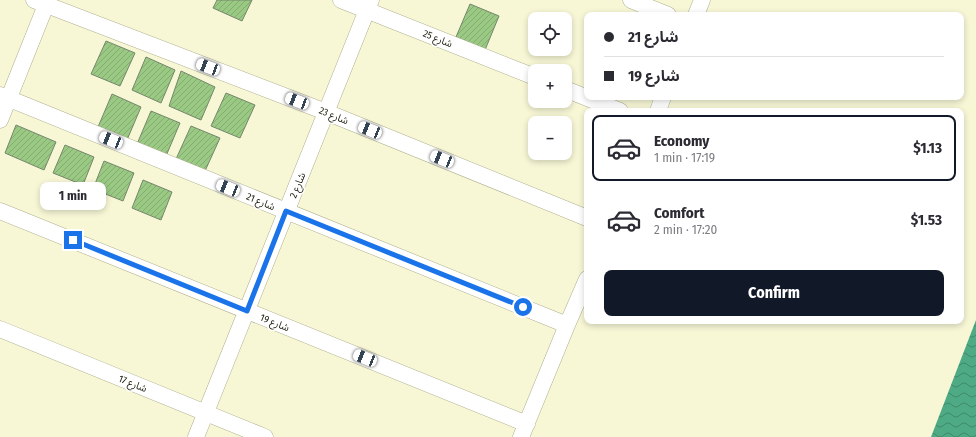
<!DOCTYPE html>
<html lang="en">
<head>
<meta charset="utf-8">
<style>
	:root { --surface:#fff; --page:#f2f2f3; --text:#2b2b33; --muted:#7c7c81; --line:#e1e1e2; --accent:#111827 }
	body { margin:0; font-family:"Fira Sans Condensed","Noto Sans Arabic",sans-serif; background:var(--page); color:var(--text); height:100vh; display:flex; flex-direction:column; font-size:15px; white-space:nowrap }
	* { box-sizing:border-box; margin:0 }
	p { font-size:13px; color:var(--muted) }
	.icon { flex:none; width:22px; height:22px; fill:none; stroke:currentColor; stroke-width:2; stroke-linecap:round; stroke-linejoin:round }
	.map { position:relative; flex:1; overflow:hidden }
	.details { position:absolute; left:584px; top:108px; width:380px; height:216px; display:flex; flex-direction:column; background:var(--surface); border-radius:8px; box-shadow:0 2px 6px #0003 }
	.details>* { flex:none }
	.banner { position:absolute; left:584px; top:12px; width:380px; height:88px; border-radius:8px; box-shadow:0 2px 6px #0003; display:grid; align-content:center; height:88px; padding:0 20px; background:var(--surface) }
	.buttons { position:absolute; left:528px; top:12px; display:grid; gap:8px }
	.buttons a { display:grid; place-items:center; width:44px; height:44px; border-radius:8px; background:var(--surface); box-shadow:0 2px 6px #0003; font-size:20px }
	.end { position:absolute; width:18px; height:18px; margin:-9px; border:5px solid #1a73e8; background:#fff; box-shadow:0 0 0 2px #fff }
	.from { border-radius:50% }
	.bubble { position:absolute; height:28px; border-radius:8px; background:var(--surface); box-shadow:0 2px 6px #0003; font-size:13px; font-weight:700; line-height:28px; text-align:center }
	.car { position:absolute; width:12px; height:24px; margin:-12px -6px; border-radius:5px; box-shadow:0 0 3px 1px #0007; background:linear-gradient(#fff 24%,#345 0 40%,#fff 0 76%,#345 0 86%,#fff 0) }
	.banner b { display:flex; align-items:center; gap:14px; height:38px; font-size:15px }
	.banner b+b { border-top:1px solid var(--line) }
	.banner i { width:10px; height:10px; background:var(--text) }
	ul { padding:7px 0 0; list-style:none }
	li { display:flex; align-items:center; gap:12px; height:66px; margin:0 8px 6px; padding:0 12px; border:2px solid transparent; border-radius:8px }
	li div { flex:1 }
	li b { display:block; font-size:15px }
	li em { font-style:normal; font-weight:700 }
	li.selected { border-color:var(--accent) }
	li>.icon { width:36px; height:36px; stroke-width:1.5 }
	.button { display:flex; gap:8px; margin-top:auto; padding:8px 20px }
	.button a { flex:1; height:46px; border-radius:8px; background:var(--accent); color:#fff; font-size:16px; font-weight:700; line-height:46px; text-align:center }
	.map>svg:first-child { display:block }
	.water { fill:url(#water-waves) }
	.building { fill:url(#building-hatch); stroke:#75866c }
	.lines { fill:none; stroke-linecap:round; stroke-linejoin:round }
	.street-casing { stroke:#b0b091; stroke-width:17 }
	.street { stroke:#fff; stroke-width:16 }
	.route { stroke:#1a73e8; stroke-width:5 }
	.labels { text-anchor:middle; stroke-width:3; stroke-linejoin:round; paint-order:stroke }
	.street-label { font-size:10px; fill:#1d1d11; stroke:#fff }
</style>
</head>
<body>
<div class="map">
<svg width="976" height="437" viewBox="0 0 976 437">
	<defs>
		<pattern id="water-waves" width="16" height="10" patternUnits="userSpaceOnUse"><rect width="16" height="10" fill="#4daa84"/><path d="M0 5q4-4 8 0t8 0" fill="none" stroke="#3f8a6b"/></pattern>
		<pattern id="building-hatch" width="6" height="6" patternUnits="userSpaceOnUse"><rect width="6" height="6" fill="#9ac984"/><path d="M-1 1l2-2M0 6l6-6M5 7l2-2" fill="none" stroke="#84ac71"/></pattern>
	</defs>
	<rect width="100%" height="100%" fill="#f7f7d6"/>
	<path class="water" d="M976 320V437H931Z"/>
	<path class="building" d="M217 0H252L242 21 213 8Z
		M470 4 499 16 485 50 456 37Z
		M106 41 135 53 120 86 91 74Z
		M146 57 175 70 161 103 132 90Z
		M181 71 215 87 201 120 169 106Z
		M226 93 255 105 240 138 211 126Z
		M112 94 141 107 127 140 98 127Z
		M151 111 180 123 166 156 137 144Z
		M16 125 56 142 44 170 5 153Z
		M191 126 220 138 205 171 176 159Z
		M65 145 94 157 83 185 53 173Z
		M104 161 134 173 123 201 93 189Z
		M143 180 172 192 161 220 132 208Z"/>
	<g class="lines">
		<g class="street-casing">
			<path id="street" d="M34 0 326 112 587 218
				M341 0 535 77
				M631 0 668 15
				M696 15 702 0
				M565 89 620 111
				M0 95 567 325
				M658 111 663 97
				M0 120 48 0
				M0 211 527 424
				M0 329 265 437
				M196 437 371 0
				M521 437 567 325 587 279"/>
		</g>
		<use href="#street" class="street"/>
	</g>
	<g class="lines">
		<path class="route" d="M73 240 247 311 286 211 523 307"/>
	</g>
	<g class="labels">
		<g class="street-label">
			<text transform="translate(438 38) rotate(22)" y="4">شارع 25</text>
			<text transform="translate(334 115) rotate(22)" y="4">شارع 23</text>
			<text transform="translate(297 185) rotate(-68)" y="4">شارع 2</text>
			<text transform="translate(261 201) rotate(22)" y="4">شارع 21</text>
			<text transform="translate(275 322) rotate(22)" y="4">شارع 19</text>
			<text transform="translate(133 383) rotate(22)" y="4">شارع 17</text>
		</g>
	</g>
</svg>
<div class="buttons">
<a><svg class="icon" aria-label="locate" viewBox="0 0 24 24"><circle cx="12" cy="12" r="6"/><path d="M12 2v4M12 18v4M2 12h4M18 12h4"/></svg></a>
<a>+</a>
<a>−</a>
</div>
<i class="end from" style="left:523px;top:307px"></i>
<i class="end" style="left:73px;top:240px"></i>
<div class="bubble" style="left:40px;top:182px;width:66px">1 min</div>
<i class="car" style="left:208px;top:67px;rotate:291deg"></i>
<i class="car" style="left:297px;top:101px;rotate:291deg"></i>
<i class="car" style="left:370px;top:130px;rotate:292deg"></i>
<i class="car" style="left:111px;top:140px;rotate:292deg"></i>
<i class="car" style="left:442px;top:159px;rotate:292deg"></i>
<i class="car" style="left:228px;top:188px;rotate:292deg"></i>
<i class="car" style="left:365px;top:358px;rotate:292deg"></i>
<div class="banner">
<b><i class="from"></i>شارع 21</b>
<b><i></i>شارع 19</b>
</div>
<section class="details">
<ul>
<li class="selected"><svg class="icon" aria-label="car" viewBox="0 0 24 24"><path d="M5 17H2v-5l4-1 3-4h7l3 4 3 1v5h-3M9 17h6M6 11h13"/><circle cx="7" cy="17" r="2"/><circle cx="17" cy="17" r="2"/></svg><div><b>Economy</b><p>1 min · 17:19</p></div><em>$1.13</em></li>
<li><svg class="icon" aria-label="car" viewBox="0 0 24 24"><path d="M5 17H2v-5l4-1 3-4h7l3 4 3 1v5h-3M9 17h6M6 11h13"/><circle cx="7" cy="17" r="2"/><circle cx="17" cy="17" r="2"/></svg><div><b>Comfort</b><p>2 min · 17:20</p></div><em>$1.53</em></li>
</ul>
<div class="button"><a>Confirm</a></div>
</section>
</div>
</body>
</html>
